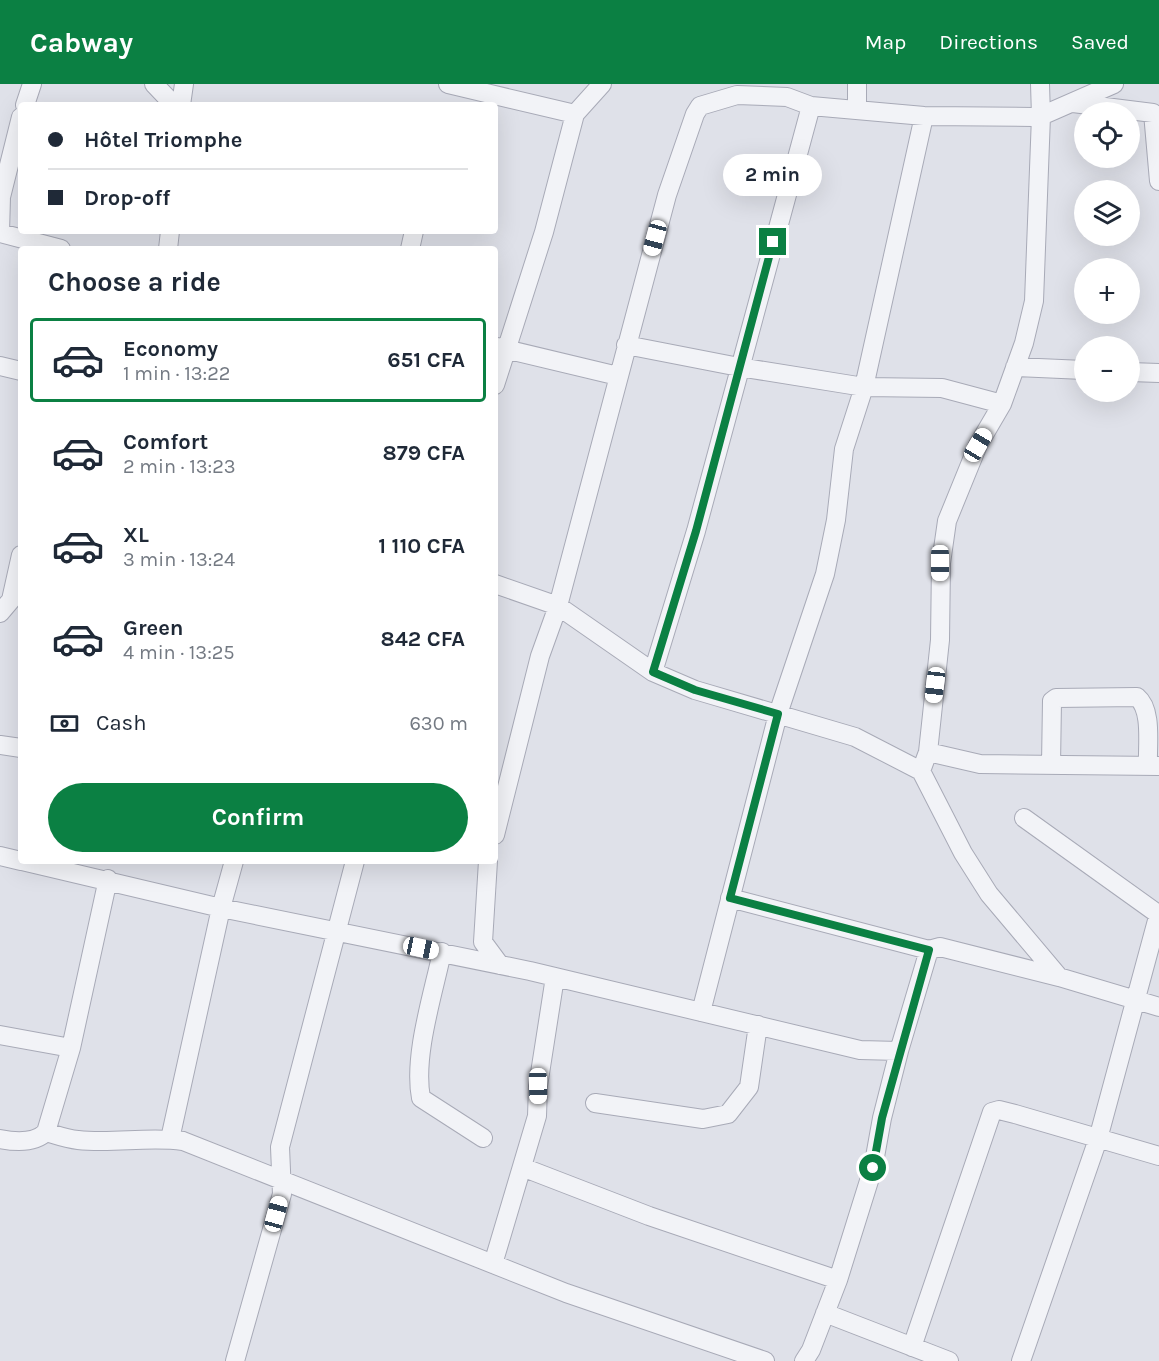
<!DOCTYPE html>
<html lang="en">
<head>
<meta charset="utf-8">
<style>
	:root { --surface:#fff; --page:#f2f2f3; --text:#1f2937; --muted:#747a83; --line:#e0e1e3; --accent:#0b8043 }
	body { margin:0; font-family:Karla,sans-serif; background:var(--page); color:var(--text); height:100vh; display:flex; flex-direction:column; font-size:22px; white-space:nowrap }
	* { box-sizing:border-box; margin:0 }
	p { font-size:20px; color:var(--muted) }
	.icon { flex:none; width:33px; height:33px; fill:none; stroke:currentColor; stroke-width:2; stroke-linecap:round; stroke-linejoin:round }
	.map { position:relative; flex:1; overflow:hidden }
	.side { position:absolute; left:18px; top:162px; width:480px; height:618px; display:flex; flex-direction:column; background:var(--surface); border-radius:6px; box-shadow:0 6px 24px #0002 }
	.side>* { flex:none }
	.guide { position:absolute; left:18px; top:18px; width:480px; height:132px; border-radius:6px; box-shadow:0 6px 24px #0002; display:grid; align-content:center; height:132px; padding:0 30px; background:var(--surface) }
	.fabs { position:absolute; left:1074px; top:18px; display:grid; gap:12px }
	.fabs a { display:grid; place-items:center; width:66px; height:66px; border-radius:50%; background:var(--surface); box-shadow:0 6px 24px #0002; font-size:30px }
	.end { position:absolute; width:27px; height:27px; margin:-14px; border:8px solid #0b8043; background:#fff; box-shadow:0 0 0 3px #fff }
	.from { border-radius:50% }
	.bubble { position:absolute; height:42px; border-radius:21px; background:var(--surface); box-shadow:0 6px 24px #0002; font-size:20px; font-weight:700; line-height:42px; text-align:center }
	.car { position:absolute; width:18px; height:36px; margin:-18px -9px; border-radius:8px; box-shadow:0 0 4px 2px #0007; background:linear-gradient(#fff 24%,#345 0 40%,#fff 0 76%,#345 0 86%,#fff 0) }
	.guide b { display:flex; align-items:center; gap:21px; height:57px; font-size:22px }
	.guide b+b { border-top:2px solid var(--line) }
	.guide i { width:15px; height:15px; background:var(--text) }
	ul { padding:0; list-style:none }
	li { display:flex; align-items:center; gap:18px; height:84px; margin:0 12px 9px; padding:0 18px; border:3px solid transparent; border-radius:6px }
	li div { flex:1 }
	li b { display:block; font-size:22px }
	li em { font-style:normal; font-weight:700 }
	li.current { border-color:var(--accent) }
	li>.icon { width:54px; height:54px; stroke-width:1.5 }
	h2 { padding:0 30px; font-size:27px; line-height:72px }
	.pay { display:flex; align-items:center; gap:15px; height:66px; padding:0 30px; font-size:22px }
	.pay p { margin-inline-start:auto }
	.action { display:flex; gap:12px; margin-top:auto; padding:12px 30px }
	.action a { flex:1; height:69px; border-radius:36px; background:var(--accent); color:#fff; font-size:24px; font-weight:700; line-height:69px; text-align:center }
	header { display:flex; align-items:center; gap:36px; box-sizing:border-box; height:84px; padding:0 30px; background:var(--accent); color:#fff }
	header strong { font-size:28px }
	nav { display:flex; gap:33px; margin-inline-start:auto; font-size:21px }
	.map>svg:first-child { display:block }
	.lines { fill:none; stroke-linecap:round; stroke-linejoin:round }
	.minor-casing { stroke:#a8aab7; stroke-width:20 }
	.minor { stroke:#f2f3f7; stroke-width:18 }
	.route { stroke:#0b8043; stroke-width:8 }
</style>
</head>
<body>
<header>
<strong>Cabway</strong>
<nav><a>Map</a><a>Directions</a><a>Saved</a></nav>
</header>
<div class="map">
<svg width="1159" height="1277" viewBox="0 0 1159 1277">
	<rect width="100%" height="100%" fill="#dfe1e9"/>
	<g class="lines">
		<g class="minor-casing">
			<path id="minor" d="M154 0 174 21
				M448 0 575 30
				M1073 19 1153 29 1159 97
				M25 21 32 0
				M181 21 184 0
				M811 22 924 32 1033 33 1041 32 1114 0
				M857 26V0
				M0 149 1 113 21 33
				M0 149 61 165
				M168 165 170 147
				M410 165 414 147
				M626 261 739 283 864 303 942 304 1002 320
				M497 263 618 292
				M0 282 21 287
				M1015 283 1084 286
				M1130 288 1159 289
				M495 301 544 148 575 30 602 0
				M495 500 558 522 653 588 695 606 855 653 921 687 963 769 989 810 1059 893 1159 923
				M0 529 11 516 21 471
				M0 661 21 664
				M928 668 980 680 1159 682
				M1051 681 1052 617 1056 614 1137 613C1153 626 1147 662 1148 682
				M921 687 928 668 940 556 941 479 947 437 978 361 1002 320 1024 259 1034 217 1041 32 1040 0
				M1024 734 1158 830
				M495 751 540 572 558 522 667 111 695 30 700 22 737 11 787 13 811 22 696 447 653 588
				M0 772 21 777
				M22 777 221 824 530 887 860 966 899 967 929 866 940 863 1059 893
				M488 777 483 858 500 881
				M730 814 929 866
				M442 868C433 911 413 972 421 1014L483 1054
				M701 928 778 630 825 490 836 436 844 365 864 303 924 32
				M0 951 71 964
				M595 1019 703 1035 728 1030 749 1003 758 941
				M46 1048C56 1051 67 1055 78 1056 113 1060 148 1052 183 1057L566 1209 765 1277
				M0 1055C15 1058 35 1059 46 1048L71 964 108 795
				M170 1055 221 824 234 777
				M522 1083 649 1132 838 1196
				M493 1180 537 1032 538 1002 555 893
				M825 1229 949 1277
				M912 1263 992 1028 999 1026 1015 1030 1159 1072
				M235 1277 282 1110 280 1063 355 777
				M804 1277 811 1266 838 1196 873 1084 882 1034 899 967
				M1021 1277 1098 1055 1159 829"/>
		</g>
		<use href="#minor" class="minor"/>
	</g>
	<g class="lines">
		<path class="route" d="M773 158 696 447 653 588 695 606 778 630 730 814 929 866 882 1034 873 1084"/>
	</g>
</svg>
<div class="fabs">
<a><svg class="icon" aria-label="locate" viewBox="0 0 24 24"><circle cx="12" cy="12" r="6"/><path d="M12 2v4M12 18v4M2 12h4M18 12h4"/></svg></a>
<a><svg class="icon" aria-label="layers" viewBox="0 0 24 24"><path d="M12 4l9 5-9 5-9-5zM3 14l9 5 9-5"/></svg></a>
<a>+</a>
<a>−</a>
</div>
<i class="end from" style="left:873px;top:1084px"></i>
<i class="end" style="left:773px;top:158px"></i>
<div class="bubble" style="left:723px;top:70px;width:99px">2 min</div>
<i class="car" style="left:655px;top:154px;rotate:195deg"></i>
<i class="car" style="left:978px;top:361px;rotate:31deg"></i>
<i class="car" style="left:940px;top:479px;rotate:180deg"></i>
<i class="car" style="left:935px;top:601px;rotate:187deg"></i>
<i class="car" style="left:421px;top:864px;rotate:102deg"></i>
<i class="car" style="left:538px;top:1002px;rotate:179deg"></i>
<i class="car" style="left:276px;top:1130px;rotate:15deg"></i>
<div class="guide">
<b><i class="from"></i>Hôtel Triomphe</b>
<b><i></i>Drop-off</b>
</div>
<section class="side">
<h2>Choose a ride</h2>
<ul>
<li class="current"><svg class="icon" aria-label="car" viewBox="0 0 24 24"><path d="M5 17H2v-5l4-1 3-4h7l3 4 3 1v5h-3M9 17h6M6 11h13"/><circle cx="7" cy="17" r="2"/><circle cx="17" cy="17" r="2"/></svg><div><b>Economy</b><p>1 min · 13:22</p></div><em>651 CFA</em></li>
<li><svg class="icon" aria-label="car" viewBox="0 0 24 24"><path d="M5 17H2v-5l4-1 3-4h7l3 4 3 1v5h-3M9 17h6M6 11h13"/><circle cx="7" cy="17" r="2"/><circle cx="17" cy="17" r="2"/></svg><div><b>Comfort</b><p>2 min · 13:23</p></div><em>879 CFA</em></li>
<li><svg class="icon" aria-label="car" viewBox="0 0 24 24"><path d="M5 17H2v-5l4-1 3-4h7l3 4 3 1v5h-3M9 17h6M6 11h13"/><circle cx="7" cy="17" r="2"/><circle cx="17" cy="17" r="2"/></svg><div><b>XL</b><p>3 min · 13:24</p></div><em>1 110 CFA</em></li>
<li><svg class="icon" aria-label="car" viewBox="0 0 24 24"><path d="M5 17H2v-5l4-1 3-4h7l3 4 3 1v5h-3M9 17h6M6 11h13"/><circle cx="7" cy="17" r="2"/><circle cx="17" cy="17" r="2"/></svg><div><b>Green</b><p>4 min · 13:25</p></div><em>842 CFA</em></li>
</ul>
<div class="pay"><svg class="icon" aria-label="cash" viewBox="0 0 24 24"><path d="M3 7h18v10H3z"/><circle cx="12" cy="12" r="2"/></svg>Cash<p>630 m</p></div>
<div class="action"><a>Confirm</a></div>
</section>
</div>
</body>
</html>
